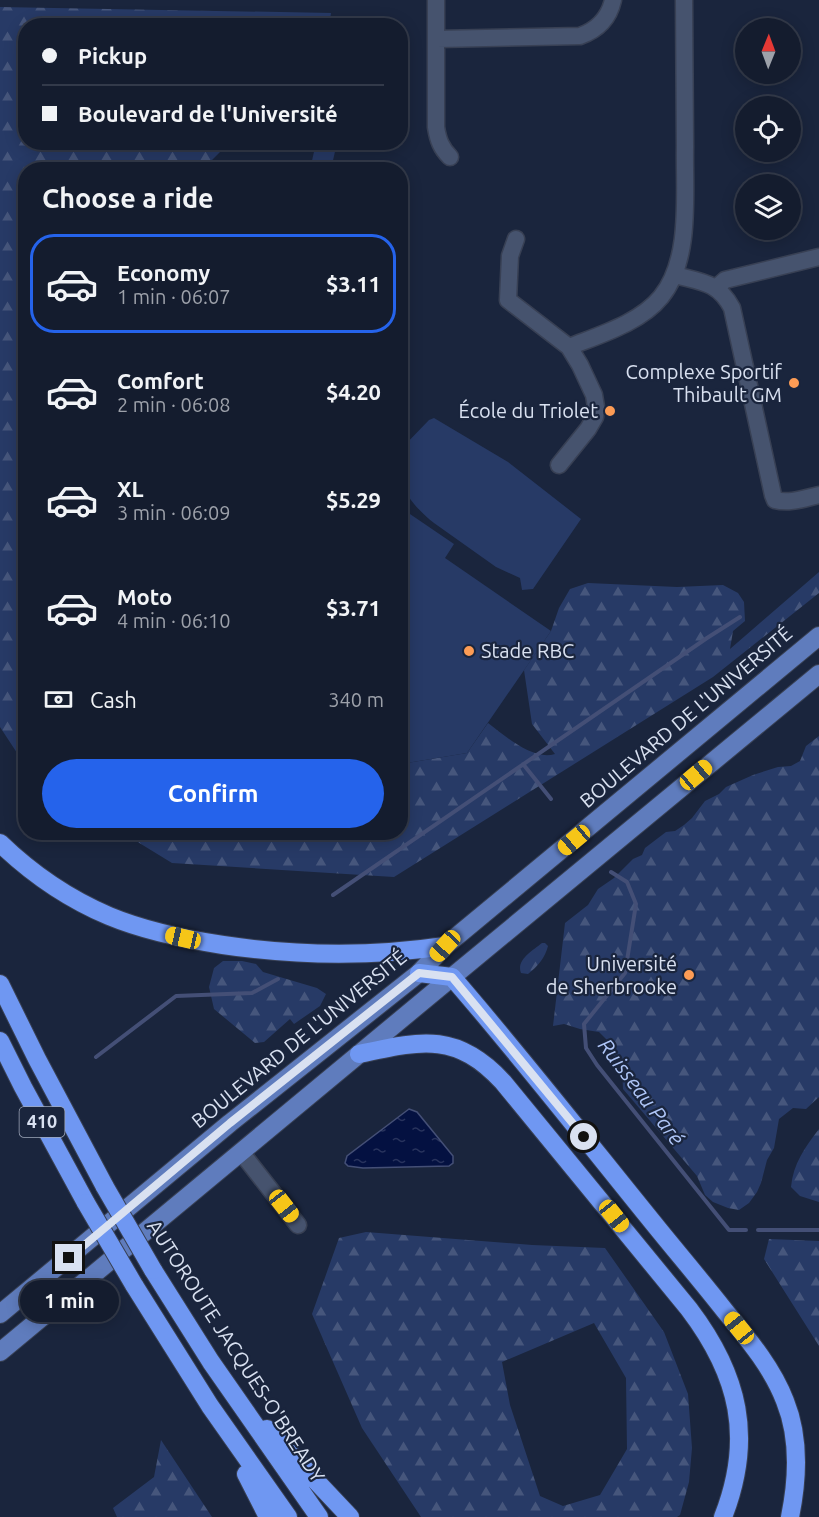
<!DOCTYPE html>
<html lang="en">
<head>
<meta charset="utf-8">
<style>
	:root { --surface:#141c2e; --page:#1d2536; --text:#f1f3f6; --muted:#9da1aa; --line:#333a4a; --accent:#2563eb }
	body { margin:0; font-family:Ubuntu,sans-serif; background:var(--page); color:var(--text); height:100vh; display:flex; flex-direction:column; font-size:22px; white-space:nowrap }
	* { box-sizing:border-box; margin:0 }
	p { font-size:20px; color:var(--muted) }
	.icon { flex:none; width:33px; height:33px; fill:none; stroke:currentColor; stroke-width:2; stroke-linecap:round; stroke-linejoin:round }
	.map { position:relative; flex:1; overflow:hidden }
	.drawer { position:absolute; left:18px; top:162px; width:390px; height:678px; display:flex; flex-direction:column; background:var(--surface); border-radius:24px; box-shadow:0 3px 15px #0003,0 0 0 2px var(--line) }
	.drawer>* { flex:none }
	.banner { position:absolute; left:18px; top:18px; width:390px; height:132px; border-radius:24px; box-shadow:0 3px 15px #0003,0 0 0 2px var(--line); display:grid; align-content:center; height:132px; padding:0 24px; background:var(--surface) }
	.needle { width:39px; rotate:1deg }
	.controls { position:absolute; left:735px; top:18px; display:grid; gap:12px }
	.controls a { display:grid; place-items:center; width:66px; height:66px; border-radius:50%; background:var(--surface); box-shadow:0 3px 15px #0003,0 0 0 2px var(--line); font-size:30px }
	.end { position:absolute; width:27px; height:27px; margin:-14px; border:8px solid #d9e1f1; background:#111; box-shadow:0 0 0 3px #111 }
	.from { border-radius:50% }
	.bubble { position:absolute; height:42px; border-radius:21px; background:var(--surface); box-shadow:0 3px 15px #0003,0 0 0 2px var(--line); font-size:20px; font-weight:700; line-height:42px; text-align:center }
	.car { position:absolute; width:18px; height:36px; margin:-18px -9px; border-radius:8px; box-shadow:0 0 4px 2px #0007; background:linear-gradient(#f5c518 24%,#345 0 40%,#f5c518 0 76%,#345 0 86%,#f5c518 0) }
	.banner b { display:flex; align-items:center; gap:21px; height:57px; font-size:22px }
	.banner b+b { border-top:2px solid var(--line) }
	.banner i { width:15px; height:15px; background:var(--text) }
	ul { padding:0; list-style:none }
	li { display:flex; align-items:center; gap:18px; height:99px; margin:0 12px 9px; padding:0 12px; border:3px solid transparent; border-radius:24px }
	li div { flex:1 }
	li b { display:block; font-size:22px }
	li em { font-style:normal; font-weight:700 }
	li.on { border-color:var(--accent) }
	li>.icon { width:54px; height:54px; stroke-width:1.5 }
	h2 { padding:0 24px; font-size:27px; line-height:72px }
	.pay { display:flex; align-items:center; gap:15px; height:66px; padding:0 24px; font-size:22px }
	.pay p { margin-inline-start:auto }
	.primary-button { display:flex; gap:12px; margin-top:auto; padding:12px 24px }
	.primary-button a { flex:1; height:69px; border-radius:36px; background:var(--accent); color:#fff; font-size:24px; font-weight:700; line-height:69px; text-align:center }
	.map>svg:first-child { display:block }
	.forest { fill:url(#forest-firs); fill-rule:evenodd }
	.park { fill:#273a66 }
	.water { fill:url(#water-ripples); stroke:#444f76; stroke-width:1.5 }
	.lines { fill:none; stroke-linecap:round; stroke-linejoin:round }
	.stream { stroke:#444f76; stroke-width:4 }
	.minor-casing { stroke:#384054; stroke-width:19 }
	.major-casing { stroke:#384054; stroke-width:20 }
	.highway-casing { stroke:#384054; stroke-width:20 }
	.minor { stroke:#46536e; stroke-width:16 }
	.major { stroke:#5f7cbd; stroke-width:18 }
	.highway { stroke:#6f97f2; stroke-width:18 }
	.highway-bridge-casing { stroke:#384054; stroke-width:20; stroke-linecap:butt }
	.highway-bridge { stroke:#6f97f2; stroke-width:18 }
	.route { stroke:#d9e1f1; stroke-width:8 }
	.poi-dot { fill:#fd9c55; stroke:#1a253d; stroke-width:2 }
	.labels { text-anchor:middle; stroke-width:4.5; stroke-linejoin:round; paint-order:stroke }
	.shield { fill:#1a253d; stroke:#a0a9bb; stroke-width:1.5 }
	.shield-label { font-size:18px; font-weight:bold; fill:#d9e1f1 }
	.poi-label { font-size:20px; fill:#d9e1f1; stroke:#1a253d; text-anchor:end }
	.street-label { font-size:20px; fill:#d9e1f1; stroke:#1a253d }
	.water-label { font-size:21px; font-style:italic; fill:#afc6f8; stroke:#1a253d }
</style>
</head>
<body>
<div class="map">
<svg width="819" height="1517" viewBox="0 0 819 1517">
	<defs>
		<pattern id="forest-firs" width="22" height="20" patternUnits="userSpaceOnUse" patternTransform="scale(1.5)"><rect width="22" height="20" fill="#273a66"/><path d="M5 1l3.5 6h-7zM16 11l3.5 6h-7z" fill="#46567c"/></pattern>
		<pattern id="water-ripples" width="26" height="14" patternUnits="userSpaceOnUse" patternTransform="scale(1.5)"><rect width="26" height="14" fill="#041141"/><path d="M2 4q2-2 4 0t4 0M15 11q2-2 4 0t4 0" fill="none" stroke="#28335d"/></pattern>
	</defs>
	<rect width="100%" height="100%" fill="#1a253d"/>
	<path class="forest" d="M0 7 331 13 329 26H26V142L229 143 209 163 197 161 194 169 26 170 25 765 0 727Z
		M819 572V593L713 677 394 877 172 863 123 833 400 832 401 764 467 753 488 723C505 736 533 761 555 754L532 724 524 670 551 631 559 608 570 589 588 583 677 587 723 585 738 593 744 602 745 621 733 631 730 649Z
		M819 736V1097L806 1109 793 1108 779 1119 774 1148 767 1160 761 1183 757 1192 749 1203 739 1210 728 1208 713 1202 705 1195 697 1176 623 1089 622 1067 608 1047 607 1040 599 1032 580 1029 564 1024 553 1026 565 923 588 905 598 889 614 878 633 859 642 855 645 848 666 832 675 831 684 825 692 818 705 801 719 794 726 787 753 775 778 767 791 766 800 761 806 746Z
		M542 943H545L548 946C545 958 538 966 528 974L521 973C516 960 532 951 542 943Z
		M223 961H242L256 964 263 972 317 988 326 994 320 1006 294 1024 290 1019 264 1042 255 1043 214 1009 209 987 214 968Z
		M819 1129V1202L800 1196 791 1187C793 1164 805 1147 819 1129Z
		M366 1232 532 1245 605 1248 664 1332 688 1394 692 1448 689 1482 680 1515 677 1517H421L362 1428 312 1314 339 1238ZM594 1323 626 1378 627 1449 600 1495 563 1506 540 1496 510 1405 502 1362Z
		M769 1239 819 1241V1346L764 1259Z
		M161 1440 212 1517H117L113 1508 154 1477Z"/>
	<path class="park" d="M316 143H337L331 169 311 165Z
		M434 418 508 462 581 519 533 589 522 590 520 578 496 567 434 523C420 512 404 496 401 478 399 469 400 458 401 449L429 420Z
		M401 500 410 507 407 512 454 544 445 558 551 631 467 753 401 764Z"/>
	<path class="water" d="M409 1109 417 1112 453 1156V1163L449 1166 363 1168 348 1166 345 1163 347 1156Z"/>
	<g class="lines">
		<path class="stream" d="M523 764 551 799
			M611 872 627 882 636 904 625 973 584 1024 586 1048 597 1065 729 1230H746
			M333 895 707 638 740 617
			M96 1057 176 996 252 993 278 979
			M758 1230H819"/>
		<g class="minor-casing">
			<path id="minor" d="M436 0V127C438 140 441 148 450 157
				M437 39 580 36C597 30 609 18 613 0
				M516 239 510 256 508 300 569 347 580 365 594 395 596 407 595 417 588 429 559 465
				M675 275C702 282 718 282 732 308L773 495 775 500C790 504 805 498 819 495
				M716 288 725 280 819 257
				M569 347C599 335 640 323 661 297 692 259 684 193 685 147 685 98 684 49 684 0
				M241 1152 298 1225"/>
		</g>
		<g class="major-casing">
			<path id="major" d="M0 1314 230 1123 419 973 445 946 819 636
				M0 1352 452 977 819 674"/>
		</g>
		<g class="highway-casing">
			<path id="highway" d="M0 843C31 873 69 899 109 916 145 931 184 939 223 945 297 956 371 957 445 946
				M419 973 452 977C523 1059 590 1145 659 1230 681 1257 703 1283 725 1311 748 1339 772 1367 785 1401 800 1438 798 1478 790 1517
				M0 984 37 1059 105 1187
				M0 1041 23 1087 86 1203
				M359 1054C420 1041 456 1031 503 1082L689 1309C739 1375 754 1438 723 1517
				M153 1270 211 1362 319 1517
				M134 1285 210 1406 288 1517
				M267 1429 350 1517
				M246 1474 268 1517"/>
		</g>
		<use href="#minor" class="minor"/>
		<use href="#major" class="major"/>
		<use href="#highway" class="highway"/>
		<g class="highway-bridge-casing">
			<path id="highway-bridge" d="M105 1187 153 1270
				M86 1203 134 1285"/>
		</g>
		<use href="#highway-bridge" class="highway-bridge"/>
	</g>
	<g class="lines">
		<path class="route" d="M69 1258 230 1123 419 973 452 977 584 1137"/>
	</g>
	<g class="poi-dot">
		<circle cx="794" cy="383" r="6"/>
		<circle cx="610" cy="411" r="6"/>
		<circle cx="469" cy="651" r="6"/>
		<circle cx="689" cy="975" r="6"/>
	</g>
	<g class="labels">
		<rect class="shield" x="19.5" y="1107" width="45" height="30" rx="4.5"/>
		<g class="shield-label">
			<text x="42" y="1128">410</text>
		</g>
		<g class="poi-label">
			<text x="782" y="379">Complexe Sportif<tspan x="782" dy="23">Thibault GM</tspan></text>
			<text x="598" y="418">École du Triolet</text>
			<text x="481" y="658" text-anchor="start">Stade RBC</text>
			<text x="677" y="971">Université<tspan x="677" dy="23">de Sherbrooke</tspan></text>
		</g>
		<g class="street-label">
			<text transform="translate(686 717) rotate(-40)" y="7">BOULEVARD DE L'UNIVERSITÉ</text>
			<text transform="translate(299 1039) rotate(-39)" y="7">BOULEVARD DE L'UNIVERSITÉ</text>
			<text transform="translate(236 1351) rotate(57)" y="7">AUTOROUTE JACQUES-O'BREADY</text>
		</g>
		<g class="water-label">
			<text transform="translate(641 1092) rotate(53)" y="7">Ruisseau Paré</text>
		</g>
	</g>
</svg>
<div class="controls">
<a><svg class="needle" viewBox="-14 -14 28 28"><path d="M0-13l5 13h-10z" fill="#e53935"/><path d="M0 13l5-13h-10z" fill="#9da1aa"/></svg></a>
<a><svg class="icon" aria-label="locate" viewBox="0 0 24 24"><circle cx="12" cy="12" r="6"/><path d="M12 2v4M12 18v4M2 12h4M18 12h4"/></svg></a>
<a><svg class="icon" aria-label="layers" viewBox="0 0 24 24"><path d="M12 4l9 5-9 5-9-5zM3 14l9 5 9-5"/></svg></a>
</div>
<i class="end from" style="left:584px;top:1137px"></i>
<i class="end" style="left:69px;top:1258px"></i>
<div class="bubble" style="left:20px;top:1280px;width:99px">1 min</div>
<i class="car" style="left:696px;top:775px;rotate:50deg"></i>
<i class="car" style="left:574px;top:840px;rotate:230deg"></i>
<i class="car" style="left:183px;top:938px;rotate:283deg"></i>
<i class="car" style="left:445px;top:946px;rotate:223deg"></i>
<i class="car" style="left:284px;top:1206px;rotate:142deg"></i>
<i class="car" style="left:614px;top:1216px;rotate:141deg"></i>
<i class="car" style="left:739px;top:1328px;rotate:321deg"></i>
<div class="banner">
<b><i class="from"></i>Pickup</b>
<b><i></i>Boulevard de l'Université</b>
</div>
<section class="drawer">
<h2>Choose a ride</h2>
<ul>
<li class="on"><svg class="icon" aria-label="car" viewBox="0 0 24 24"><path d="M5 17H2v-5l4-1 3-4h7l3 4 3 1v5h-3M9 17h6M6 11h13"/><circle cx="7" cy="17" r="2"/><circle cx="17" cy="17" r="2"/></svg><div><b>Economy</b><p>1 min · 06:07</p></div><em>$3.11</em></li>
<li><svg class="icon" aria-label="car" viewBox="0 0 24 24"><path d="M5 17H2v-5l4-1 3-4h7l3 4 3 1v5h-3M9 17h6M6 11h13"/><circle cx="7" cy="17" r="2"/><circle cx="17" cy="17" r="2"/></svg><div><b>Comfort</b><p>2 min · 06:08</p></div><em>$4.20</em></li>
<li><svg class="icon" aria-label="car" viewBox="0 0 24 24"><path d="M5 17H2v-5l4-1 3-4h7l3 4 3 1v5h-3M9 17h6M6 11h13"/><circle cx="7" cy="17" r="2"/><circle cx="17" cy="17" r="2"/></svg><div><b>XL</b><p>3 min · 06:09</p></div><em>$5.29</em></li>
<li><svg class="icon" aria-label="car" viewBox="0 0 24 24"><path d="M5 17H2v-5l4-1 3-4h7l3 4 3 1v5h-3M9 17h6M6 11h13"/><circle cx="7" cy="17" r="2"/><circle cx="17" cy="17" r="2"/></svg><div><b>Moto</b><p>4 min · 06:10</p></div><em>$3.71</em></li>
</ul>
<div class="pay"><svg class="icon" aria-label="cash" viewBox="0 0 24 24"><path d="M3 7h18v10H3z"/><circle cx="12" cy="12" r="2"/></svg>Cash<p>340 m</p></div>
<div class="primary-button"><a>Confirm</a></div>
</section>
</div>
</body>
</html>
